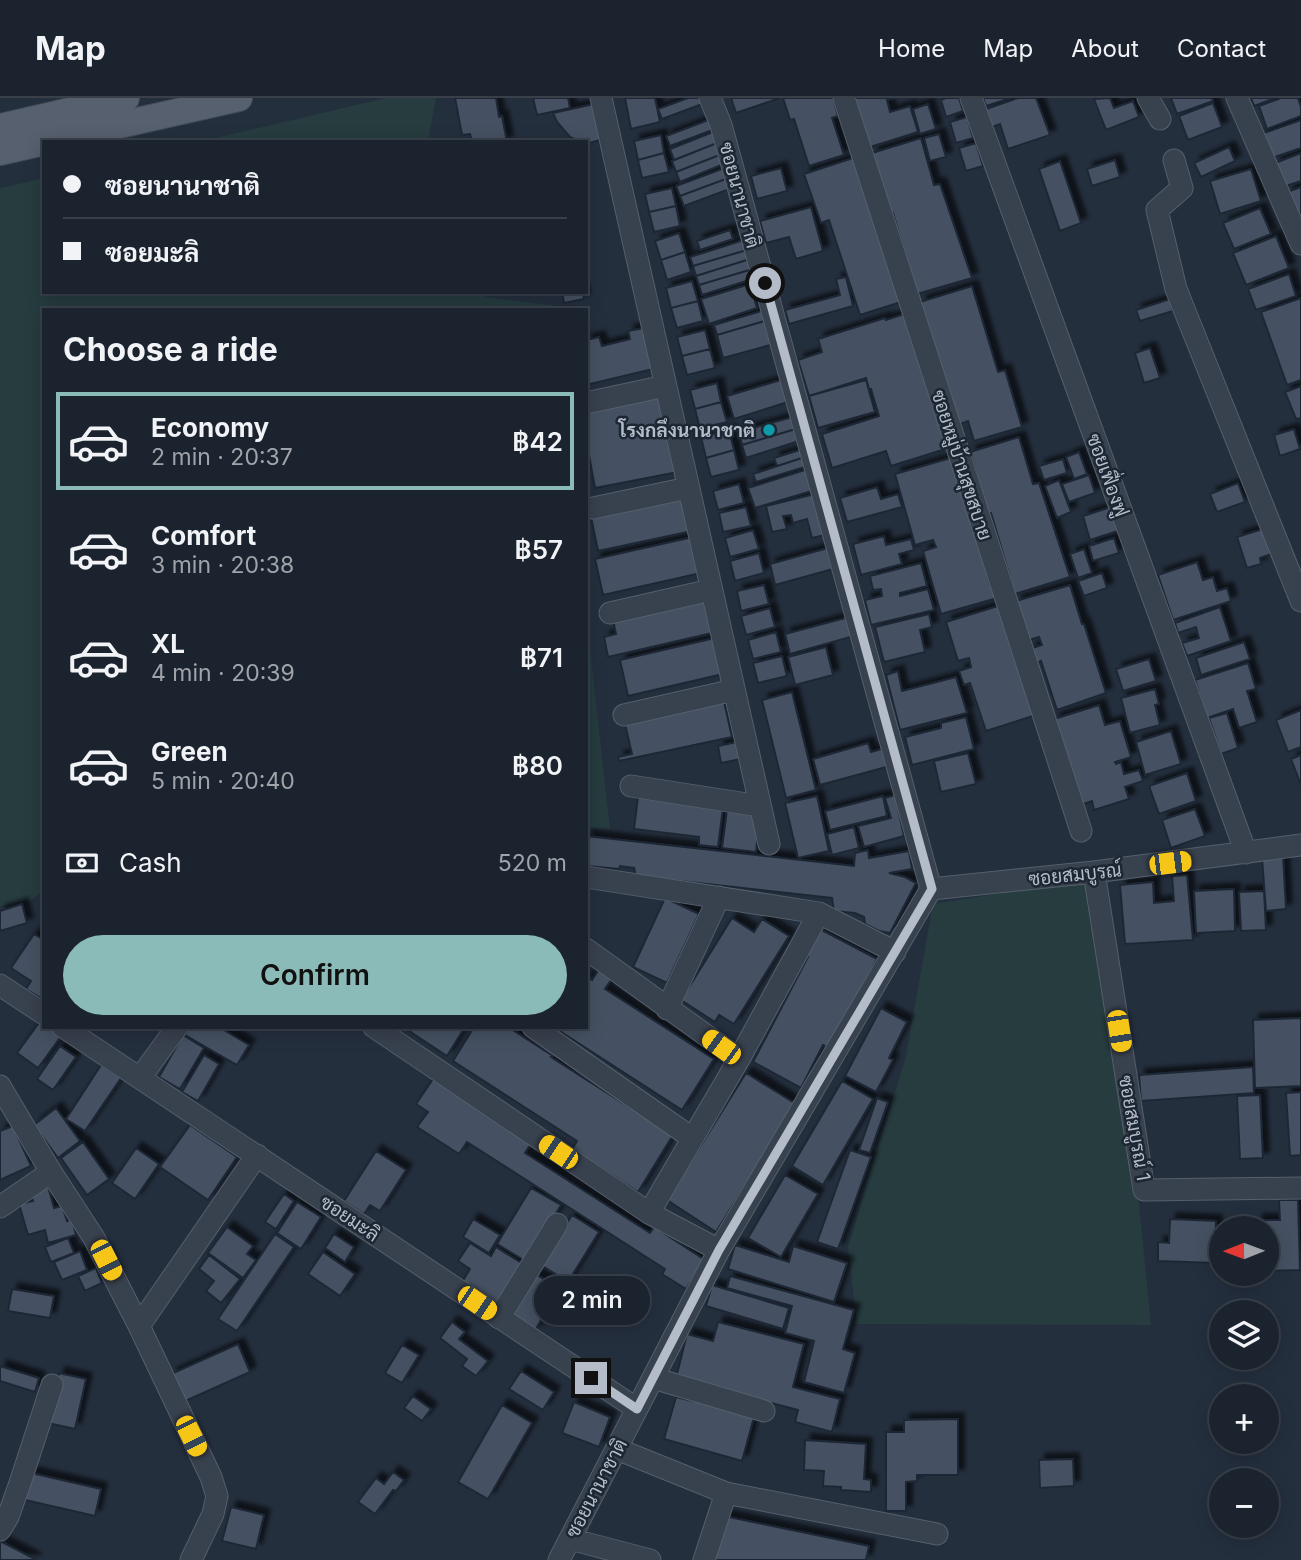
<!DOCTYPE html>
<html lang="en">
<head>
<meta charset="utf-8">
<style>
	:root { --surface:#1b232e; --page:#282f3a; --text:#f1f3f6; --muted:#a0a4aa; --line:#39404a; --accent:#8bbbb9 }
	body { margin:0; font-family:Inter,Sarabun,sans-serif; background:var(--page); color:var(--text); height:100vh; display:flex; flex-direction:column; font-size:26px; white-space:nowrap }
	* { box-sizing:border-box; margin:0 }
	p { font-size:23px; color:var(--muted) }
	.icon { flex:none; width:38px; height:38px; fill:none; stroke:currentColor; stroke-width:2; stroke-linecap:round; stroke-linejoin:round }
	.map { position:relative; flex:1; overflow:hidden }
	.drawer { position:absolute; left:42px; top:210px; width:546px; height:721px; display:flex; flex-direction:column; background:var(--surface); border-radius:0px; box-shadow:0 4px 18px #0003,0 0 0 2px var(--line) }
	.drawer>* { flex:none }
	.top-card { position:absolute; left:42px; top:42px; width:546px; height:154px; border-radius:0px; box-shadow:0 4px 18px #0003,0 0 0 2px var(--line); display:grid; align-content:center; height:154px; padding:0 21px; background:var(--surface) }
	.needle { width:46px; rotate:269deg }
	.tools { position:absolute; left:1209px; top:1118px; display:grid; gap:14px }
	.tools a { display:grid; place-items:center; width:70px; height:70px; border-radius:50%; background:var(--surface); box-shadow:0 4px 18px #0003,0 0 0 2px var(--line); font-size:35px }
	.end { position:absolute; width:32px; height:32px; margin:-16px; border:9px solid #b4bcc9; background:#111; box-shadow:0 0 0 4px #111 }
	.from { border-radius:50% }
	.bubble { position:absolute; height:49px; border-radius:24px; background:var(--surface); box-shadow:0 4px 18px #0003,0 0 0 2px var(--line); font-size:23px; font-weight:600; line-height:49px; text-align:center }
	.car { position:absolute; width:21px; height:42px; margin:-21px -10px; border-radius:9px; box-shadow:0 0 5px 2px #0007; background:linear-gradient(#f5c518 24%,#345 0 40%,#f5c518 0 76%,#345 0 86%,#f5c518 0) }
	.top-card b { display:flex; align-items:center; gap:24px; height:66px; font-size:26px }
	.top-card b+b { border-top:2px solid var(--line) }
	.top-card i { width:18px; height:18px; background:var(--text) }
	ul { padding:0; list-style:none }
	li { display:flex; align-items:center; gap:21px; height:98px; margin:0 14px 10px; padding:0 7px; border:4px solid transparent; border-radius:0px }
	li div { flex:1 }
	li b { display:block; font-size:26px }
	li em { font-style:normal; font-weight:600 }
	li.on { border-color:var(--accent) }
	li>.icon { width:63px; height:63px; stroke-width:1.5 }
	h2 { padding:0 21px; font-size:32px; line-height:84px }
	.pay { display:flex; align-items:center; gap:18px; height:77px; padding:0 21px; font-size:26px }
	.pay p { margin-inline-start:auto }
	.action { display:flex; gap:14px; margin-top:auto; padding:14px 21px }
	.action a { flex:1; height:80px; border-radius:42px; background:var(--accent); color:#111; font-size:28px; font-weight:600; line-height:80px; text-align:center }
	header { display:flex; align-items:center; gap:42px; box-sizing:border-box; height:98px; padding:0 35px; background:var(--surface); border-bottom:2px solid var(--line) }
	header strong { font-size:33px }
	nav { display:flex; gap:38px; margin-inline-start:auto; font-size:24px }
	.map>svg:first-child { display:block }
	.green { fill:#263c3f }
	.building { fill:#455162; stroke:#1f2835; stroke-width:2; filter:url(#shadow) }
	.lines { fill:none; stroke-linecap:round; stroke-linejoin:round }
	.minor-casing { stroke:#565f6c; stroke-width:23 }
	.major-casing { stroke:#414a57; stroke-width:28 }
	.minor { stroke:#38414e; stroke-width:21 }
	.major { stroke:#56606e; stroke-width:26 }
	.route { stroke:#b4bcc9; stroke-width:9 }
	.culture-dot { fill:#0f9aa8; stroke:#1d2633; stroke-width:2.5 }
	.labels { text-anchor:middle; stroke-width:5; stroke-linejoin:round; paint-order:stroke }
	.street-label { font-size:19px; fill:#b4bcc9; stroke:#1d2633 }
	.poi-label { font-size:19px; font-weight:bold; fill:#b4bcc9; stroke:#1d2633; text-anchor:end }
</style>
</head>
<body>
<header>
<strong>Map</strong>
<nav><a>Home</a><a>Map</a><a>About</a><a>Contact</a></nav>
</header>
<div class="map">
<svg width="1301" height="1462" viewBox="0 0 1301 1462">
	<defs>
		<filter id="shadow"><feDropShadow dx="6" dy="-6" stdDeviation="2" flood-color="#0009"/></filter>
	</defs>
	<rect width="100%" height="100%" fill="#242f3e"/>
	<path class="green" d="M386 0H436L428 44H198Z
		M44 80V194H484L486 199 555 208 556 212H44V791L32 802 0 808V90Z
		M586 517 587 523 610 732 586 729Z
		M1107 784 1151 1227 857 1226 848 1149 906 958 933 806 1027 791Z"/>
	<path class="building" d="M455 0H496L499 19 502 18 507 44H472L470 36 462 37Z
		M533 0H568L570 10 537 17Z
		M625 0H655L660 24 631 31Z
		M688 0H702L705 5 662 21 658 11Z
		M731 0H780L736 15Z
		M783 0H833L838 18 832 20 844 57 809 68 794 21 790 22Z
		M852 0H895L887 2 890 14 910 8 918 34 867 50Z
		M946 0H959L963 13 946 19 941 2Z
		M983 0H1011L986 8Z
		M1018 0H1036L1050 37 1008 51 1000 26 992 29 986 11Z
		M1110 0 1114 10 1133 3 1139 19 1106 32 1094 1Z
		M1171 0H1212L1213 3 1177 16Z
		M1251 0H1275L1254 8Z
		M1281 0H1298L1301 9V18L1267 31 1259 8Z
		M1213 5 1222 29 1188 42 1179 18Z
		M594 6 603 41 586 46V44H580L570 39 557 24 553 15Z
		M928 6 936 31 920 36 913 11Z
		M967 19 973 40 956 45 950 24Z
		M711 21 715 31 670 48 666 38Z
		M1301 22V50L1269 61 1261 36Z
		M713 34 717 45 674 62 670 51Z
		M939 36 946 59 930 63 924 40Z
		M661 37 664 55 638 62 634 43Z
		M921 40 934 87 940 86 972 180 917 196 893 115 890 117 872 55Z
		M717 45 722 56 676 74 672 63Z
		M976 45 983 68 966 73 959 50Z
		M1229 49 1235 63 1201 79 1194 65Z
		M664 55 669 74 642 80 638 62Z
		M1301 55V83L1283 89 1275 65Z
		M722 56 726 65 680 84 676 74Z
		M853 60 901 204 860 217 829 122 821 125 804 76Z
		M1115 62 1120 79 1092 88 1087 71Z
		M1060 63 1081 125 1060 133 1039 71Z
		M727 69 731 79 680 98 676 88Z
		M781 70 787 93 757 101 751 78Z
		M1251 71 1261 103 1220 116 1210 83Z
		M731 79 735 89 684 108 680 98Z
		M1301 89V131L1287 94Z
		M672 90 676 108 649 114 645 96Z
		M676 108 680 128 654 134 649 114Z
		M811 109 823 153 796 161 789 139 766 145 760 123Z
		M1260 110 1271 136 1234 151 1223 125Z
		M730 132 733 141 700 152 697 143Z
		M679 135 685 154 661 162 655 143Z
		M1276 138 1289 170 1246 187 1233 155Z
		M747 141 750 151 693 168 690 159Z
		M750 151 753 160 696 178 693 168Z
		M685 154 691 174 667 182 661 162Z
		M753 160 756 170 699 187 696 178Z
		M756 170 759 179 702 197 699 187Z
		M1289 176 1296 198 1256 212 1248 191Z
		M846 179 853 208 789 226 785 212 840 197 836 181Z
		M692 183 698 203 671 210 666 190Z
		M750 186 757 210 709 226 701 201Z
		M972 188 998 274 1005 272 1022 329 974 343 968 323 958 327 920 204Z
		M562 194H583L584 201 564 205Z
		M1301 200V282L1287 287 1261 214Z
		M1170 201 1173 213 1140 223 1136 212Z
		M698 203 703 223 677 230 671 210Z
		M765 212 768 222 717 237 714 227Z
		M904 216 952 349 891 368 886 353 832 370 822 336 879 318 871 291H869L866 280 809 298 798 262 822 254 818 241 885 220 886 222Z
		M768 222 774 246 723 260 717 237Z
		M644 230 653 271 586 287V242L599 239 602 248 630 241 628 233Z
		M705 232 710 251 682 258 677 239Z
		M1150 250 1160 280 1144 285 1135 255Z
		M710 251 715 270 687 277 682 258Z
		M784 281 791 303 734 321 727 298Z
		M866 282 875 314 818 330 809 298Z
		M717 285 721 304 695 311 690 292Z
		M1301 288V320L1296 321 1285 294Z
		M662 298 678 374 595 390 588 352H586V313Z
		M721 304 727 324 700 331 695 311Z
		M796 318 799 330 742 347 739 334Z
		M799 330 802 342 746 360 742 347Z
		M1294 331 1300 351 1280 358 1274 337Z
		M729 332 734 352 706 360 701 339Z
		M1019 339 1033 386 1039 385 1070 479 1015 496 991 415H988L970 354Z
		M803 351 805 359 777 368 774 360Z
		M734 352 739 372 711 379 706 360Z
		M1079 354 1087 376 1074 381 1066 359Z
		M805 359 808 368 756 384 753 376Z
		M954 359 990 486 997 484 1001 499 941 516 923 453 936 449 933 442 915 447 895 376Z
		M1063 361 1067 375 1044 382 1039 368Z
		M808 371 815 392 755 410 748 390Z
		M1089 377 1095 395 1069 404 1062 386Z
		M1059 382 1071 414 1057 420 1045 388Z
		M1238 385 1245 404 1217 414 1210 396Z
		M739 386 744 405 718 412 713 393Z
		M877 389 881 401 898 396 902 409 847 424 840 400Z
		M819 395 829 436 812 440 807 421 793 425 791 417 783 418 787 431 772 434 766 408Z
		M685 398 692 433 598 453 591 419Z
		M746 409 751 428 723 434 719 415Z
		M1111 409 1118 433 1090 442 1083 418Z
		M1266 430 1274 455 1260 460 1261 466 1247 470 1237 439Z
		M753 432 759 451 730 459 725 440Z
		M884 438 886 447 911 441 914 452 899 456 902 466 861 477 853 446Z
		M693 439 701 475 603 497 595 461Z
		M1114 440 1119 455 1093 463 1089 448Z
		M828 450 833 471 775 487 770 466Z
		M1084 451 1092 475 1078 480 1070 456Z
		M759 455 764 475 735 483 730 463Z
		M1197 464 1203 482 1213 479 1217 493 1227 490 1231 503 1173 522 1158 477Z
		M921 465 927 488 900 495V498L928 491 934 512 871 527 865 502 882 498 881 491 873 492 870 478Z
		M1102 475 1107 490 1084 498 1078 483Z
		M764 487 769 506 741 513 737 493Z
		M1070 487 1082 526H1084L1106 595 1057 612 1041 563 1035 566 1030 551 1042 547 1039 539 1029 542 1016 503Z
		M704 501 712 535 608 559 604 539 616 536 613 522Z
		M998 508 1036 617 986 633 970 585 964 587 959 573 971 569 969 560 958 563 946 524Z
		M1220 509 1231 543 1187 558 1182 545 1199 540 1196 529 1178 535 1175 525Z
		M770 510 775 529 746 537 741 518Z
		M929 516 932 529 920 532 925 554 884 564 875 529Z
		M849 519 854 538 790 556 785 536Z
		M776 534 781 554 753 561 748 542Z
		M715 540 723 576 628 598 620 562Z
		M1244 544 1250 561 1201 577 1196 560Z
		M826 549 833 577 795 587 788 559Z
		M782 558 787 578 758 585 753 565Z
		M1149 561 1156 583 1123 593 1116 571Z
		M1248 565 1256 591 1247 593 1257 624 1239 630 1233 611 1207 620 1195 582Z
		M898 573 902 593 956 579 967 615 900 632 886 577Z
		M1155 591 1159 606 1155 607 1160 627 1130 635 1121 600Z
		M792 594 816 692 786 700 762 602Z
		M724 604 732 639 619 663 618 659 632 656 625 626Z
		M1099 607 1105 627 1120 623 1131 659 1115 664 1116 666 1121 664 1124 676 1139 672 1143 683 1125 689 1129 701 1094 712 1092 703 1080 707 1054 621Z
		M1301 612V649L1288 654 1276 622Z
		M1227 615 1238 650 1221 656 1209 620Z
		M966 619 974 651 912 667 905 639 941 630V625Z
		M1171 633 1181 666 1145 677 1136 644Z
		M737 644 741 661 721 665 718 648Z
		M868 645 871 654 885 650 890 668 820 687 813 661Z
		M968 655 976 686 941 694 934 663Z
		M1301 657V687L1291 661Z
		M1187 675 1196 703 1159 716 1149 688Z
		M895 697 904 738 864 749 858 728 891 720 885 700Z
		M817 698 829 753 798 760 785 705Z
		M883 698 887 718 830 732 825 713Z
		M638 699 723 710 718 749 699 747V739L634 731Z
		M1195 711 1205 738 1171 750 1162 722Z
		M727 712 760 716 756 754 722 750Z
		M854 729 859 750 832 757 827 736Z
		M586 738 854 768 855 755 868 752 869 760 909 753 912 771 889 775 905 779 916 785 890 835 879 833 865 826 864 819 855 815 834 813 832 800 636 778 634 770 620 768 619 771 587 768Z
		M1283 758 1286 811 1266 813 1262 760Z
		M1187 777 1193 842 1125 846 1120 787 1153 784 1154 805 1174 803 1172 778Z
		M1234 791 1235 833 1196 835 1194 793Z
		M1264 793 1266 832 1241 833 1239 794Z
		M665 800 699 816 667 885 633 869Z
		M22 806 27 825 0 833V813Z
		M732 820 754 834 762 821 789 838 734 926 719 917 715 924 681 902Z
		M820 831 877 861 830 951 823 947 801 990 753 964 808 859 806 858Z
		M34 836 44 842V902L26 891 31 883 11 870Z
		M599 871 613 879 605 891 714 961 682 1012 555 930 586 929V878L592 882Z
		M881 910 907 924 889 960 893 962 876 994 845 978Z
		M44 918V929H59L65 933 38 970 17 955Z
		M1301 920V988L1255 990 1253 922Z
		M189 929H219L249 947 237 967 185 937Z
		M403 929H465L447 958Z
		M474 929H508L553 958 551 959 673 1037 638 1094 572 1051 577 1043 453 963Z
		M183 937 204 950 180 991 159 979Z
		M60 948 76 959 53 992 37 981Z
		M204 957 219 966 198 1003 182 994Z
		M101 967 121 980 85 1033 66 1021Z
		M1253 969 1254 995 1141 1003 1139 977Z
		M746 975 796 1006 716 1134 667 1102Z
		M433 981 532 1044 525 1055 650 1135 654 1129 705 1162 686 1191 662 1176 665 1171 467 1044 459 1056 417 1029 428 1014 416 1006Z
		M842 983 873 1001 823 1087 792 1068Z
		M1301 994V1057L1290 1058 1286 995Z
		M1260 997 1263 1060 1240 1061 1237 998Z
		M877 1000 888 1004 870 1055 859 1052Z
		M56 1010 80 1043 58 1060 34 1027Z
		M190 1027 237 1059 208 1102 160 1069Z
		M13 1028 31 1068 0 1082V1033Z
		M83 1044 109 1081 87 1097 61 1060Z
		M136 1050 159 1066 135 1101 112 1085Z
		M850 1052 871 1059 838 1151 817 1144Z
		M376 1053 406 1072 380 1113 370 1107 364 1116 344 1103Z
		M785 1077 818 1096 781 1159 748 1140Z
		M47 1085 54 1110 62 1108 67 1123 72 1122 76 1137 48 1145 45 1132 28 1137 19 1106 33 1103 29 1090Z
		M531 1090 561 1107 527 1164 497 1146Z
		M284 1096 294 1103 276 1131 265 1124Z
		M1279 1102H1298L1300 1172 1267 1173V1130H1257V1122H1280Z
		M297 1104 321 1119 301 1151 277 1135Z
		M572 1117 599 1134 568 1184 541 1167Z
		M473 1121 500 1137 489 1155 463 1139Z
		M1170 1121 1216 1123 1215 1165 1158 1163V1144L1169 1145Z
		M227 1129 253 1148 247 1156 256 1162 243 1180 208 1155Z
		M275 1136 294 1149 237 1233 218 1221Z
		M334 1136 354 1149 345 1164 325 1150Z
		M68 1140 74 1155 51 1164 45 1149Z
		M470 1145 491 1158 496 1149 523 1166 496 1209 461 1186 470 1171 458 1163Z
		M735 1147 789 1164 793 1148 847 1165 834 1204 728 1171Z
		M80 1153 87 1172 62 1182 54 1164Z
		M323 1154 355 1176 340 1198 308 1176Z
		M209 1157 240 1181 221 1205 206 1193 214 1183 199 1171Z
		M96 1170 102 1185 85 1193 78 1178Z
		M533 1175 559 1189 535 1233 505 1216Z
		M730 1178 854 1212 843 1251 855 1255 844 1295 804 1284 814 1243 785 1235 792 1208 727 1190Z
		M712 1187 789 1210 783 1231 706 1208Z
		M12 1191 54 1198 50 1220 8 1213Z
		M452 1224 465 1234 459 1241 488 1263 476 1278 462 1268 467 1261 440 1240Z
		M718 1224 804 1246 793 1289 840 1301 832 1334 795 1324 798 1312 676 1280 687 1236 713 1243Z
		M238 1246 250 1274 183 1304 171 1276Z
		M402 1247 419 1257 402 1285 385 1275Z
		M0 1268 39 1280 35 1294 0 1283Z
		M521 1273 554 1294 543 1312 509 1291Z
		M59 1275 86 1281 75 1331 48 1325Z
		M413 1298 431 1311 422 1323 404 1310Z
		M676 1299 692 1303 693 1302 754 1319 742 1363 664 1341Z
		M574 1304 610 1319 599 1349 562 1335Z
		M502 1307 532 1325 488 1401 458 1384Z
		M958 1321V1377H917V1383L906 1384V1413H886V1334H904V1322Z
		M805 1342 866 1346 864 1381 871 1382V1394L841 1392V1389L823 1388 824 1373 804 1372Z
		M1073 1361 1074 1388 1040 1390 1039 1362Z
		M27 1374 101 1391 95 1418 21 1401Z
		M393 1374 404 1382 396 1393 393 1392 375 1416 358 1404 376 1380 384 1386Z
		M231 1409 264 1417 256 1451 222 1443Z
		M724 1418 869 1448 866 1462H714Z
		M0 1443 35 1461 34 1462H0Z"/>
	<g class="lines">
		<g class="minor-casing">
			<path id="minor" d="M601 0 769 746
				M844 0 1081 733
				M971 0 1246 755
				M1148 0 1160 21
				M1237 0 1301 146
				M1174 62 1182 90 1157 112 1176 191 1301 503
				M586 305 665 288
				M593 410 688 390
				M610 515 711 492
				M624 617 734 592
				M631 688 760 708
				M1094 774 1144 1092 1301 1090
				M586 779 819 815 895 854
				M931 791 1094 774 1301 747
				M586 851 739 961
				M0 887 44 916
				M667 911 719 799
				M63 929 637 1311
				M374 929 649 1115 719 1152
				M533 929 692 1040
				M140 980 177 929
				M0 988 51 1074 94 1140 139 1228 211 1379 217 1398 213 1416 191 1462
				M0 1109 51 1074
				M649 1115 739 961 819 815
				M499 1220 557 1126
				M139 1228 257 1057
				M653 1280 764 1313
				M617 1351 726 1395
				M0 1432 8 1419 20 1385 52 1287
				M570 1441 650 1462
				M559 1462 719 1152 931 791 721 27 710 0
				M704 1462 726 1395 937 1436"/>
		</g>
		<g class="major-casing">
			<path id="major" d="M0 29 126 0
				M44 44 239 0
				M0 54 44 44"/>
		</g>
		<use href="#minor" class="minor"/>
		<use href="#major" class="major"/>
	</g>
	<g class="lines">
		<path class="route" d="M591 1280 637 1311 719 1152 932 791 765 185"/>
	</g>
	<circle class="culture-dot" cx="769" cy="332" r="7"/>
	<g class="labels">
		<g class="street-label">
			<text transform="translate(740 97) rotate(75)" y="7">ซอยนานาชาติ</text>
			<text transform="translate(962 367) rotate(72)" y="7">ซอยหมู่บ้านสุขสบาย</text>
			<text transform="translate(1108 377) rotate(70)" y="7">ซอยเฟื่องฟู</text>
			<text transform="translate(1075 776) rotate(-6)" y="7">ซอยสมบูรณ์</text>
			<text transform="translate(1135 1030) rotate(80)" y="7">ซอยสมบูรณ์ 1</text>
			<text transform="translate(350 1120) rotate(34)" y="7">ซอยมะลิ</text>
			<text transform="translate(596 1390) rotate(-62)" y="7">ซอยนานาชาติ</text>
		</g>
		<g class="poi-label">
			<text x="755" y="339">โรงกลึงนานาชาติ</text>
		</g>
	</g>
</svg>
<div class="tools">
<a><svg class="needle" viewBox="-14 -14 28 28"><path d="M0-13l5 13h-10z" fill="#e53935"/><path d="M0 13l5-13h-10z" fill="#a0a4aa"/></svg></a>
<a><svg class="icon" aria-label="layers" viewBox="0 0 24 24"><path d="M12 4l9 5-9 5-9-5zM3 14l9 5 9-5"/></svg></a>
<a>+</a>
<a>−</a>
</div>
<i class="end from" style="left:765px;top:185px"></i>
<i class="end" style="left:591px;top:1280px"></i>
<div class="bubble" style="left:534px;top:1178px;width:116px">2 min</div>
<i class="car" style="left:1170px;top:765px;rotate:83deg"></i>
<i class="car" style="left:1119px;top:933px;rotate:171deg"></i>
<i class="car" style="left:721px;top:949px;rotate:306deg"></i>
<i class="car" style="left:558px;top:1054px;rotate:304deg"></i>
<i class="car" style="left:106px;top:1162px;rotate:153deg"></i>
<i class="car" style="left:477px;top:1205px;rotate:124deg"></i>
<i class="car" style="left:191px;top:1338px;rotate:154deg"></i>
<div class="top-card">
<b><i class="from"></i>ซอยนานาชาติ</b>
<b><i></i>ซอยมะลิ</b>
</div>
<section class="drawer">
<h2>Choose a ride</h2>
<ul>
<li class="on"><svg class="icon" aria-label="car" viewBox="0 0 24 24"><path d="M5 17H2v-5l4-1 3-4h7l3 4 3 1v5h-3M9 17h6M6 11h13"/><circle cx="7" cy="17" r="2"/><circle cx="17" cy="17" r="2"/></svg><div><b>Economy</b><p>2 min · 20:37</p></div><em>฿42</em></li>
<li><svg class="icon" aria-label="car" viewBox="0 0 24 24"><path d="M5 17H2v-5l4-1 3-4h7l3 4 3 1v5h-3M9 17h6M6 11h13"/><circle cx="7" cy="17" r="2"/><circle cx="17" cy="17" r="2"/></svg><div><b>Comfort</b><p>3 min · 20:38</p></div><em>฿57</em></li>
<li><svg class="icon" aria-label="car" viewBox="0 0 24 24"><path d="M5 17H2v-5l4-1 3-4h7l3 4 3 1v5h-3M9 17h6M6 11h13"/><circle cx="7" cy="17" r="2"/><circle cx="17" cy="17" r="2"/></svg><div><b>XL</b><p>4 min · 20:39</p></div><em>฿71</em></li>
<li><svg class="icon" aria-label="car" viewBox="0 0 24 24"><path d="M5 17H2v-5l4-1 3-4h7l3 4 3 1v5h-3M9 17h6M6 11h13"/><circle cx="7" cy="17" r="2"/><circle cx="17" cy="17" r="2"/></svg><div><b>Green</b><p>5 min · 20:40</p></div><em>฿80</em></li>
</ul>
<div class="pay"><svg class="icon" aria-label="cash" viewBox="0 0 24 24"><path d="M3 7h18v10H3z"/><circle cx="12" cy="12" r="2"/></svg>Cash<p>520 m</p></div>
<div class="action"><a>Confirm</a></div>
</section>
</div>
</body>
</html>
